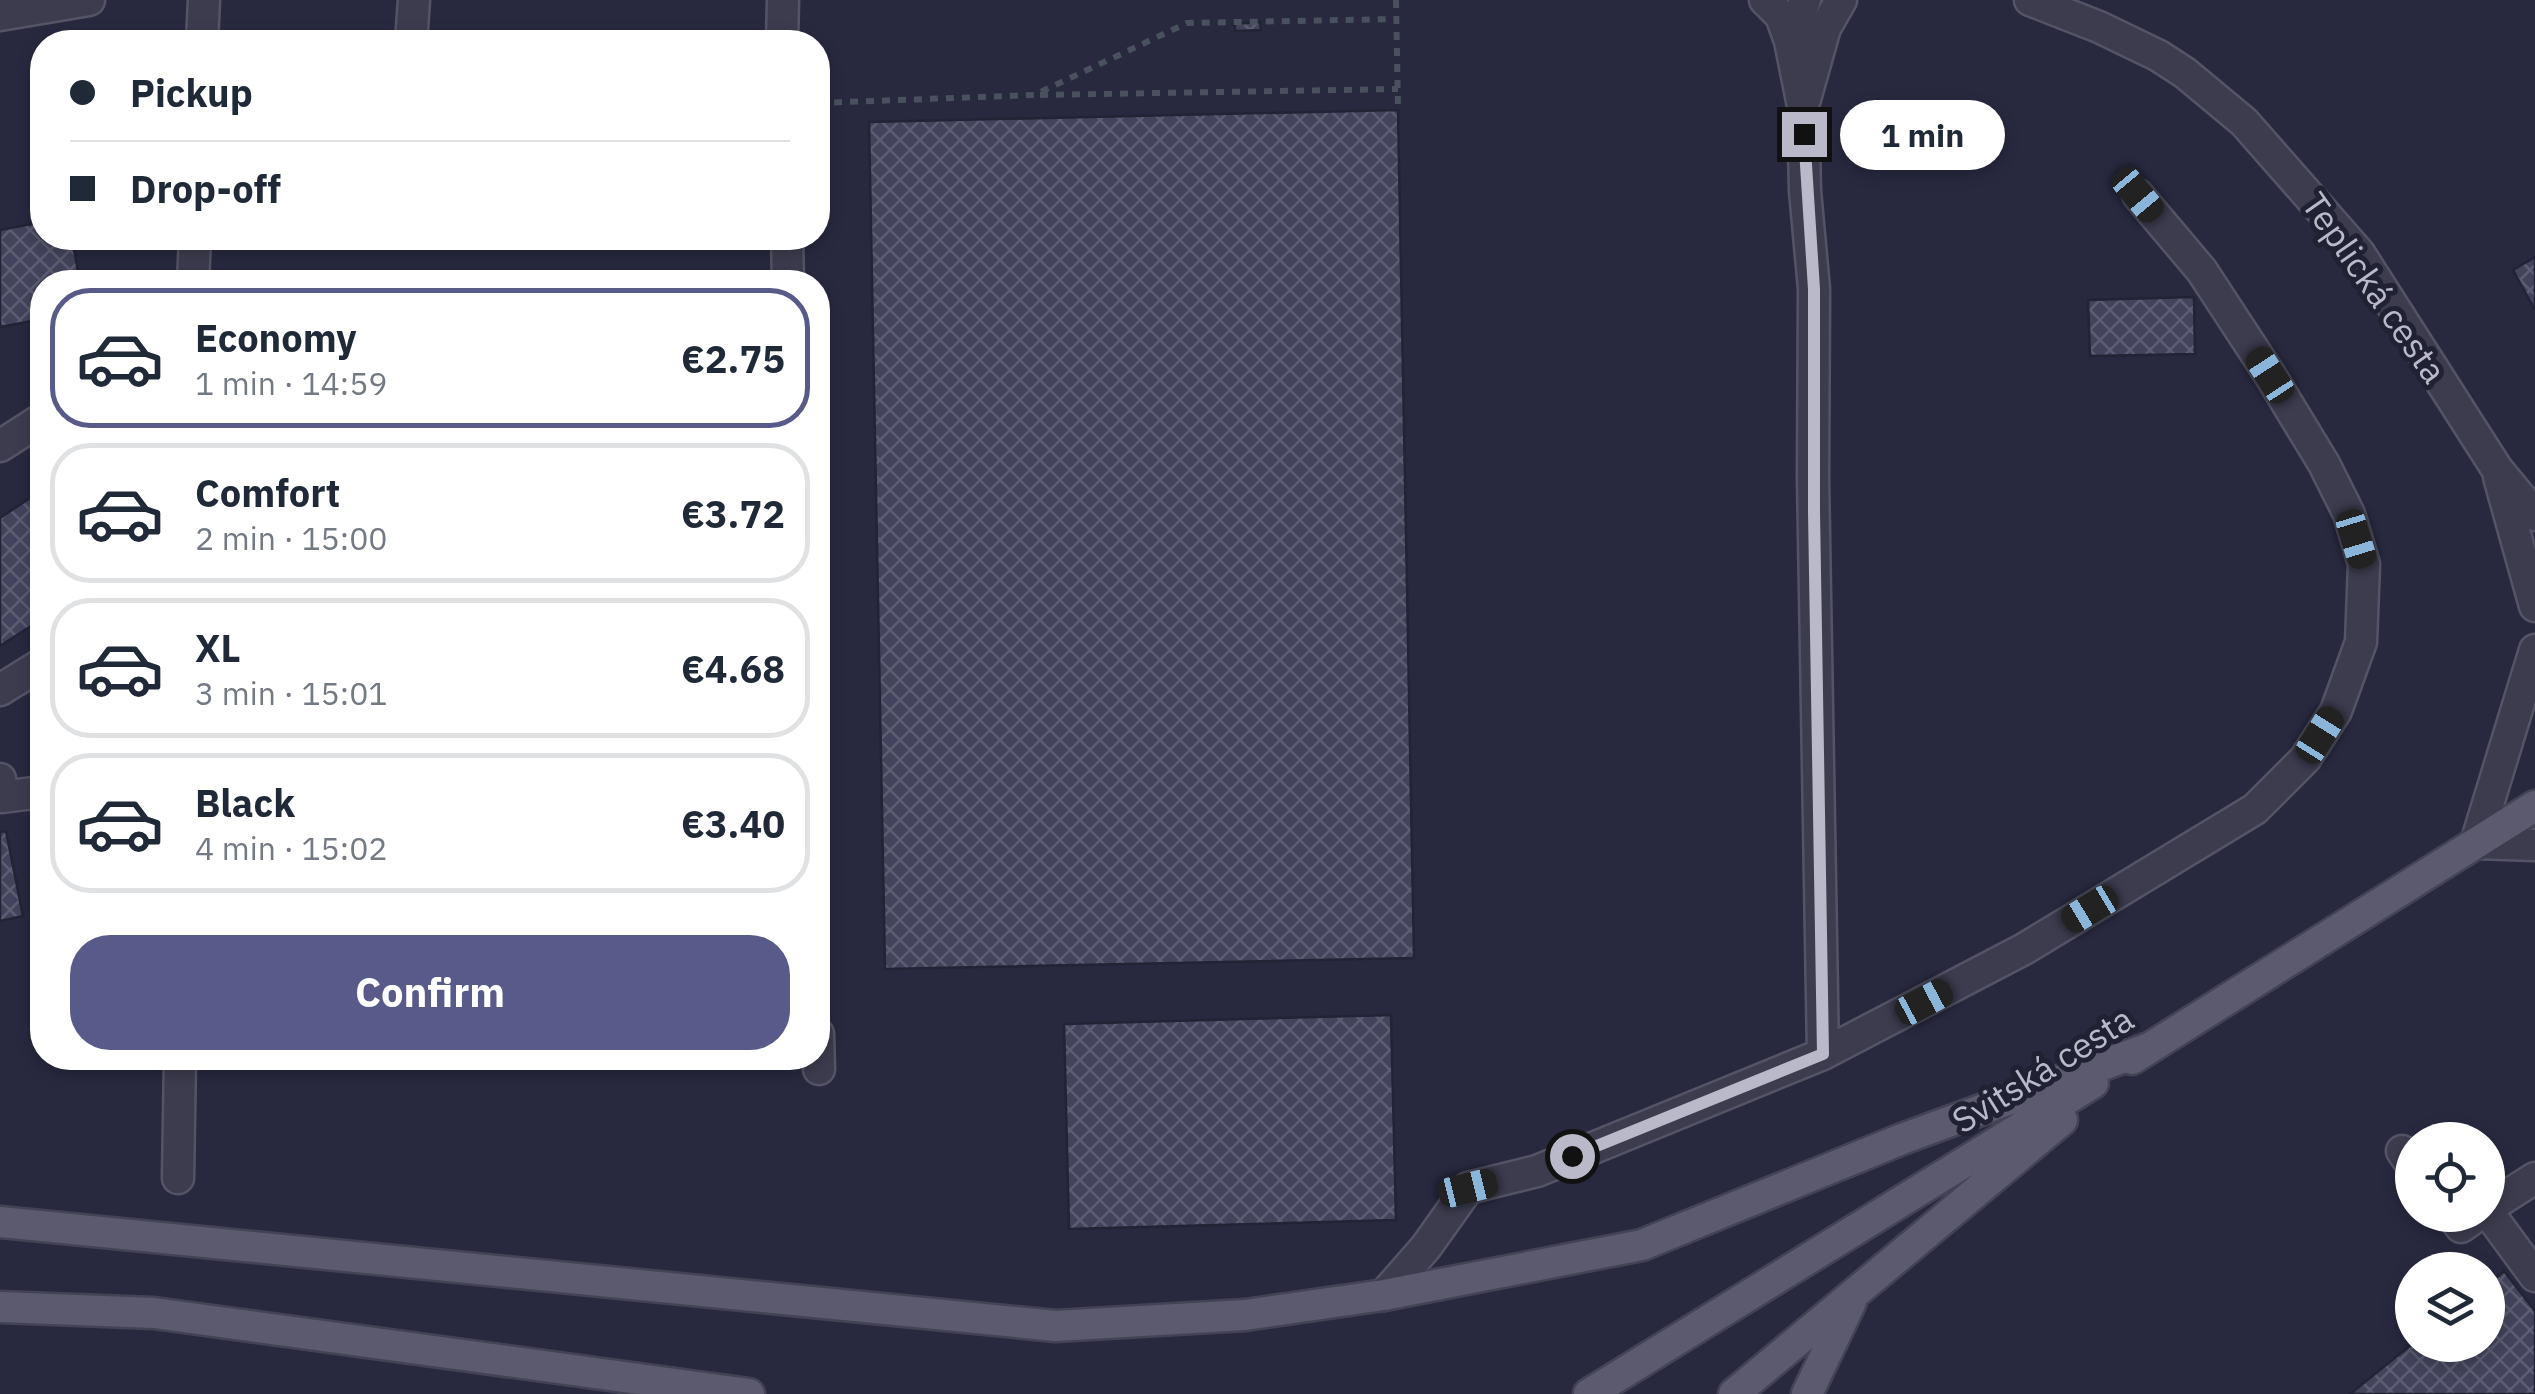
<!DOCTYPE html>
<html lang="en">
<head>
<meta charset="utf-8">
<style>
	:root { --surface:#fff; --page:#f6f6f7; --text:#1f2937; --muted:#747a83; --line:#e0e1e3; --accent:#585b8a }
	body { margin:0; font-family:"IBM Plex Sans",sans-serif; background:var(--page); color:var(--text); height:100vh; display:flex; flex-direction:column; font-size:38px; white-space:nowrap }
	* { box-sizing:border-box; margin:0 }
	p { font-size:32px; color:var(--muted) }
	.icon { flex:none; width:55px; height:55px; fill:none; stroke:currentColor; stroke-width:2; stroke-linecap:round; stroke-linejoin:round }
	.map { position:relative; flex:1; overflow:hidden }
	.panel { position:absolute; left:30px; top:270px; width:800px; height:800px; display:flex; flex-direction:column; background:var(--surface); border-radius:40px; box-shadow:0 5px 15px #0003 }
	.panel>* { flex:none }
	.hud { position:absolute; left:30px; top:30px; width:800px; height:220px; border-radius:40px; box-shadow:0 5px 15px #0003; display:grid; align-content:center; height:220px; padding:0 40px; background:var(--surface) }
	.fabs { position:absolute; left:2395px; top:1122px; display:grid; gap:20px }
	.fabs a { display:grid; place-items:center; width:110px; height:110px; border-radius:50%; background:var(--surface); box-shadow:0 5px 15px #0003; font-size:50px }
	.end { position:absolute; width:45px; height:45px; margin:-22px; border:12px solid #b9b9c9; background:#111; box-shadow:0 0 0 5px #111 }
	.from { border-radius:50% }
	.bubble { position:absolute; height:70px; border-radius:35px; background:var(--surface); box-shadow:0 5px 15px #0003; font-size:32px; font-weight:800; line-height:70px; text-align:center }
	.car { position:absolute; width:30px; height:60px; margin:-30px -15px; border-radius:12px; box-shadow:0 0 8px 2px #0007; background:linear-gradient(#222 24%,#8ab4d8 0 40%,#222 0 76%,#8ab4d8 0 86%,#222 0) }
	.hud b { display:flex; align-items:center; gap:35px; height:95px; font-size:38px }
	.hud b+b { border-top:2px solid var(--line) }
	.hud i { width:25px; height:25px; background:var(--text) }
	ul { padding:18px 0 0; list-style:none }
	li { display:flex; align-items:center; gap:30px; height:140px; margin:0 20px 15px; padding:0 20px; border:5px solid var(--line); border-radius:40px }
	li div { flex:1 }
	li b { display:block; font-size:38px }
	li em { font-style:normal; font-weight:800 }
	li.selected { border-color:var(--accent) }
	li>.icon { width:90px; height:90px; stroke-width:1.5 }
	.cta { display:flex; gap:20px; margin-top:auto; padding:20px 40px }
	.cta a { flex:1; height:115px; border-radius:40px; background:var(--accent); color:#fff; font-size:40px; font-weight:800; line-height:115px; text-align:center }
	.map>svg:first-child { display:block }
	.building { fill:url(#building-cross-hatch); stroke:#232336; stroke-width:2.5 }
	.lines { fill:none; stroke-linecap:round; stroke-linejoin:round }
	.minor-casing { stroke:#545466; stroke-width:35 }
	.major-casing { stroke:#434355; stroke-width:35 }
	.path { stroke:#48515d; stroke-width:6; stroke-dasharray:8 8; stroke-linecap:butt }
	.minor { stroke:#3d3c4f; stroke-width:30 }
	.major { stroke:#5b5a6e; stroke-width:30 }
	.route { stroke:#b9b9c9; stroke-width:12 }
	.labels { text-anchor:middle; stroke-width:10; stroke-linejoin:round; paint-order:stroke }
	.street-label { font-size:35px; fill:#b9b9c9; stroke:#212134 }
</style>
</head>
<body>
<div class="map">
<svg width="2535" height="1394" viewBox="0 0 2535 1394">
	<defs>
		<pattern id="building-cross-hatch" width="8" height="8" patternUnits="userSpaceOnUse" patternTransform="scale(2.5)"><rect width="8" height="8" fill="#43435c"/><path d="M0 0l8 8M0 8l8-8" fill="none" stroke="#5c5c72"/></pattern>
	</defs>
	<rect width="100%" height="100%" fill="#28283f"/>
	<path class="building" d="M1260 22 1261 30 1235 31V24Z
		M1398 110 1414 958 885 969 869 122Z
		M42 222V238H72L80 282H42V319L0 327V230Z
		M2535 257V310L2513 270Z
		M2194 297 2195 354 2090 356 2088 300Z
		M42 490V619L0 646V518Z
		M6 831 23 916 0 921V832Z
		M1391 1015 1396 1220 1069 1229 1064 1024Z
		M2504 1271 2535 1311V1394H2350L2412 1344 2488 1345V1285Z"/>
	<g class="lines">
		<g class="minor-casing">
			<path id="minor" d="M1765 0 1781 16 1790 41 1803 106 1805 191 1814 289 1813 478 1823 1054
				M2030 0 2099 27 2159 56 2185 73 2244 122 2359 253 2497 469 2535 515
				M0 15 89 0
				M1790 41 1805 0
				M202 42 204 0
				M411 42 414 0
				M782 42 783 0
				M1805 99 1825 28 1841 0
				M787 238 788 282
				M193 282 195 238
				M0 446 42 419
				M2499 477 2535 606
				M2535 650 2476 843 2535 845
				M0 690 42 664
				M0 779 2 797 42 792
				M818 1034 819 1069
				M2402 1151 2412 1165
				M178 1178 180 1058
				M2488 1208 2535 1178
				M2488 1212 2535 1276
				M2452 1215 2461 1227 2478 1215
				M1384 1295 1426 1247 1468 1188 1537 1171 1823 1054 2024 949 2255 809 2305 759 2336 711 2361 642 2364 564 2349 514 2324 464 2270 375 2202 271 2138 195"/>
		</g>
		<g class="major-casing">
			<path id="major" d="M2132 1059 2535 806
				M0 1222 1056 1326 1245 1315 1384 1295 1642 1245 1902 1139 2149 1048
				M0 1307 154 1313 749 1394
				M1589 1394 2093 1083
				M1734 1394 2062 1120
				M1807 1394 1851 1302"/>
		</g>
		<path class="path" d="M1396 0 1398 110
			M1040 95 1398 89
			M818 103 1034 95 1187 23 1396 19"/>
		<use href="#minor" class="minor"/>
		<use href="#major" class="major"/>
	</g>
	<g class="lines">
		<path class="route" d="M1572 1156 1823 1054 1814 512V289L1804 134"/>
	</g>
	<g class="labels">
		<g class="street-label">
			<text transform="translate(2374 288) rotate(55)" y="12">Teplická cesta</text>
			<text transform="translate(2043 1070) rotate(-32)" y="12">Svitská cesta</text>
		</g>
	</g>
</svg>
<div class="fabs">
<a><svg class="icon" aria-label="locate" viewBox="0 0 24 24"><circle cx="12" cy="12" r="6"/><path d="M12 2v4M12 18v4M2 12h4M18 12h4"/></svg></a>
<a><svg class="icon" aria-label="layers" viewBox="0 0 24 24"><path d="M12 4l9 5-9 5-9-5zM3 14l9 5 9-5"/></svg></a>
</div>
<i class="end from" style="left:1572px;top:1156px"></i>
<i class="end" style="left:1804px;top:134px"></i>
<div class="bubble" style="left:1840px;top:100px;width:165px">1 min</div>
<i class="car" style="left:2138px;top:195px;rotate:140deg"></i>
<i class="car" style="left:2270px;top:375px;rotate:327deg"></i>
<i class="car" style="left:2356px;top:539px;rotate:163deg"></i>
<i class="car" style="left:2320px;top:735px;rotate:32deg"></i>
<i class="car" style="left:2090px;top:909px;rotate:239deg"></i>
<i class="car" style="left:1924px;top:1002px;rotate:62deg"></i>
<i class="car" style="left:1468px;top:1188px;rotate:76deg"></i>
<div class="hud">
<b><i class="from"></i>Pickup</b>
<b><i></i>Drop-off</b>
</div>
<section class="panel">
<ul>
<li class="selected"><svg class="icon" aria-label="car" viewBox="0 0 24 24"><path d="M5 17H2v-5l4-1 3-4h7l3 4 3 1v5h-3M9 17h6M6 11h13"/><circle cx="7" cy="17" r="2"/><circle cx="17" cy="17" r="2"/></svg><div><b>Economy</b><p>1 min · 14:59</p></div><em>€2.75</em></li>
<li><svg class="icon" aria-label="car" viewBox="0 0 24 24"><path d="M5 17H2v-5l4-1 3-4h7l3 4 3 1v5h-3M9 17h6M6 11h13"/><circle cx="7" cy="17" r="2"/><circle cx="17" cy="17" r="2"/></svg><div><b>Comfort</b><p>2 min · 15:00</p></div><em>€3.72</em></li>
<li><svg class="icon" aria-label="car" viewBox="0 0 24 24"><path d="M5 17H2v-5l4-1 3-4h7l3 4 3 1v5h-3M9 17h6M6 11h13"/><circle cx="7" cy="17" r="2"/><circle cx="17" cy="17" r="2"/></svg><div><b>XL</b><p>3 min · 15:01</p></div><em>€4.68</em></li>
<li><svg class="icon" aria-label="car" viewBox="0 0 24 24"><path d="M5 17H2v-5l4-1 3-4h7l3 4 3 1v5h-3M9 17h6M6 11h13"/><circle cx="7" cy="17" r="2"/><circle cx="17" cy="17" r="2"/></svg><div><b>Black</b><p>4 min · 15:02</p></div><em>€3.40</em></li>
</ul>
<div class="cta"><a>Confirm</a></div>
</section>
</div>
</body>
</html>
